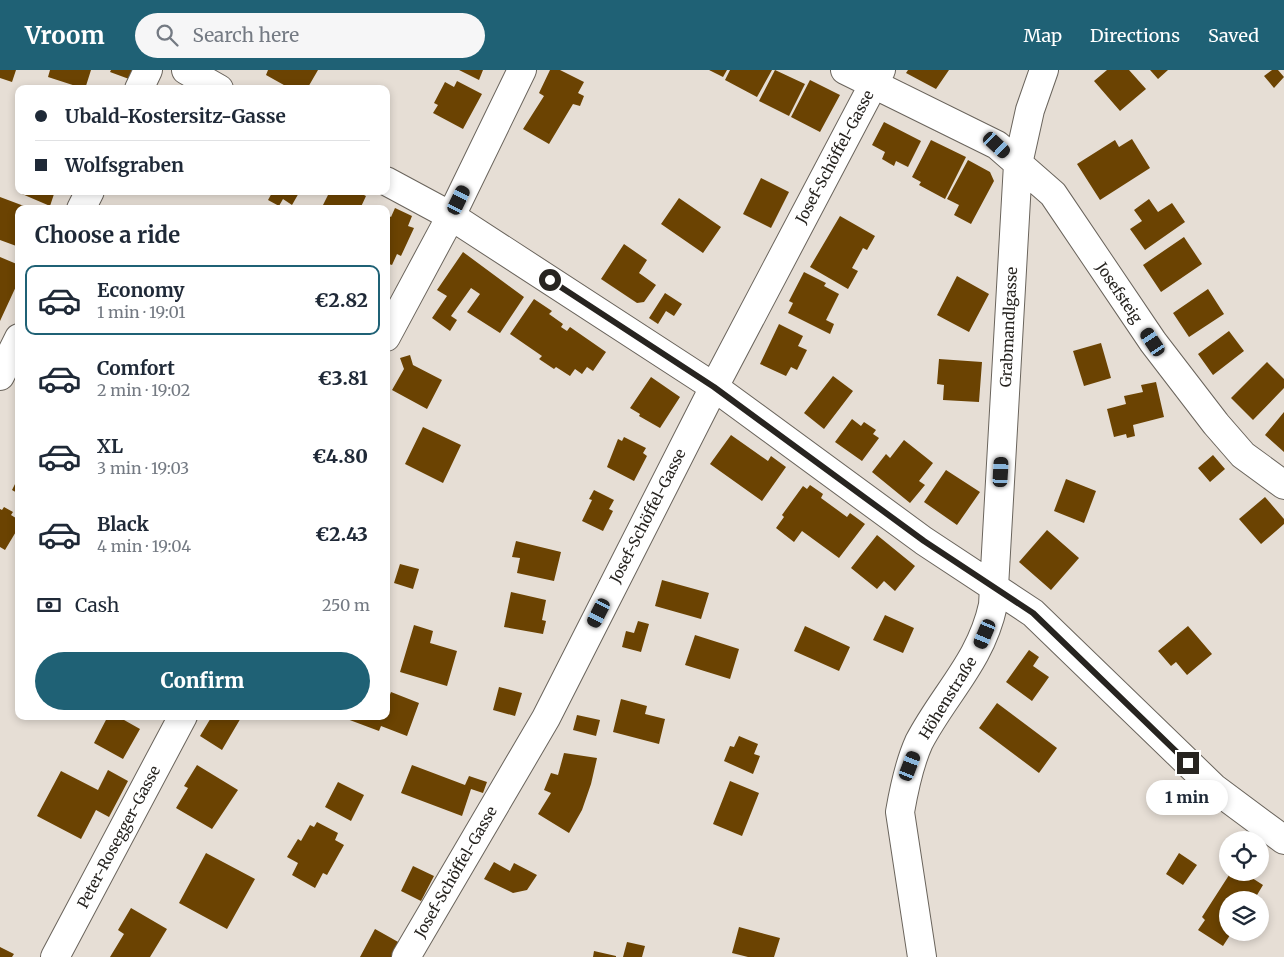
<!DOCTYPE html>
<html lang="en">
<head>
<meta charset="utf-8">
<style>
	:root { --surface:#fff; --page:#f6f6f7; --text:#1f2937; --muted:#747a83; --line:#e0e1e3; --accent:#1f6175 }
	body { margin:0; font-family:Merriweather,serif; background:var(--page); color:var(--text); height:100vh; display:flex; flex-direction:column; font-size:19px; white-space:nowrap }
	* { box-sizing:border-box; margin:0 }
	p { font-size:16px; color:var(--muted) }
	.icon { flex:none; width:28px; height:28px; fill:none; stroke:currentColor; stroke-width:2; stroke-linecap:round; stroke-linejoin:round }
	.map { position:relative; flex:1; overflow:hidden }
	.sheet { position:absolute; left:15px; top:135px; width:375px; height:515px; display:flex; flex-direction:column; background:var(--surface); border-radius:10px; box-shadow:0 2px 8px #0003 }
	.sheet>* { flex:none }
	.hud { position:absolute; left:15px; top:15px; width:375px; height:110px; border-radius:10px; box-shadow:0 2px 8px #0003; display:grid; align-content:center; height:110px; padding:0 20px; background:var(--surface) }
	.tools { position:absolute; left:1219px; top:761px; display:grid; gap:10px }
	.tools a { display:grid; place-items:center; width:50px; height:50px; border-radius:50%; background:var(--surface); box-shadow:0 2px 8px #0003; font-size:25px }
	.end { position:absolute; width:22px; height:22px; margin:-11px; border:6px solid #272420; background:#fff; box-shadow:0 0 0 2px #fff }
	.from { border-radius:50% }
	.bubble { position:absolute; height:35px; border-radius:18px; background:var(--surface); box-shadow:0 2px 8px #0003; font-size:16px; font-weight:800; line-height:35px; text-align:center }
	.car { position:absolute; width:15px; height:30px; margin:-15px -8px; border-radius:6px; box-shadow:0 0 4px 1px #0007; background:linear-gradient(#222 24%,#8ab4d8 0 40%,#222 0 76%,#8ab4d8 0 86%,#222 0) }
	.hud b { display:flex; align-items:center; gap:18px; height:48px; font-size:19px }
	.hud b+b { border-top:1px solid var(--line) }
	.hud i { width:12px; height:12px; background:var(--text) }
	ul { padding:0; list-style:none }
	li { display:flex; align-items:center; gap:15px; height:70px; margin:0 10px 8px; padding:0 10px; border:2px solid transparent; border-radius:10px }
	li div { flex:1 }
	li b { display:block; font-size:19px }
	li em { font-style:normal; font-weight:800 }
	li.on { border-color:var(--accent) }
	li>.icon { width:45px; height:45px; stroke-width:1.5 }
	h2 { padding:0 20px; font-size:22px; line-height:60px }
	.pay { display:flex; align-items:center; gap:12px; height:55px; padding:0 20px; font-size:19px }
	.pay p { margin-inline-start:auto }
	.action { display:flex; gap:10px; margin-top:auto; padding:10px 20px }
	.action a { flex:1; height:58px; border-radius:30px; background:var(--accent); color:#fff; font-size:20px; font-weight:800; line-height:58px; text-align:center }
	header { display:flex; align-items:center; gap:30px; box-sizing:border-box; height:70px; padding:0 25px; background:var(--accent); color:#fff }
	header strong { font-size:24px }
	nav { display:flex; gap:28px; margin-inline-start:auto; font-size:18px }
	.search { width:350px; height:45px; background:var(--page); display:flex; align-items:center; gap:12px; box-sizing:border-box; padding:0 18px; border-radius:28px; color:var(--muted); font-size:19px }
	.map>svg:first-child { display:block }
	.building { fill:#6b4302 }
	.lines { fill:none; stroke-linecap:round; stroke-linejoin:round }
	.minor-casing { stroke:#6a645c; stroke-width:30 }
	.minor { stroke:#fff; stroke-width:28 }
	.route { stroke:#272420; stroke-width:6 }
	.labels { text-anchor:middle; stroke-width:5; stroke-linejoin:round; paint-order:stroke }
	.street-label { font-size:15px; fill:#272420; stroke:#fff }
</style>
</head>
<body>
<header>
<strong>Vroom</strong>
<div class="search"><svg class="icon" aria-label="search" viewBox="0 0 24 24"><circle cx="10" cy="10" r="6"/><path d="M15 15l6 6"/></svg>Search here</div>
<nav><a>Map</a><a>Directions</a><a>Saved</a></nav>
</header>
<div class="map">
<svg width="1284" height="887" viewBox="0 0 1284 887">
	<rect width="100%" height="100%" fill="#e6ded5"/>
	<path class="building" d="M0 0H16L12 12 0 8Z
		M50 0H91L85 19 48 7Z
		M111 0H132L129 9 110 2Z
		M268 0H318L307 19H291L266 5Z
		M459 0H483L479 10Z
		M550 0H560L584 12 578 23 584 26 580 36 573 34 549 74 523 59 544 26 539 23Z
		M709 0H727L723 7Z
		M730 0H772L757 27 725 10Z
		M775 0 805 14 789 46 759 31Z
		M908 0H949L936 19 906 3Z
		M1107 0H1129L1146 19 1120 41 1094 11Z
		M1150 0H1168L1158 9Z
		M1272 0H1278L1284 7 1274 18 1264 6Z
		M810 10 840 25 820 62 791 47Z
		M457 11 482 24 463 59 433 43 438 35 434 33 445 12 454 17Z
		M884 52 921 71 908 97 896 91 894 96 882 89 885 82 872 75Z
		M1132 69 1150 98 1100 130 1077 94 1115 70 1119 77Z
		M931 70 966 87 945 129 919 115 921 112 912 107Z
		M968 90 990 102 994 111 971 154 954 145 959 135 947 129Z
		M761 108 789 122 771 158 743 144Z
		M23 121H55L50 136 22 124Z
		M273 121H300L292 135 283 129 279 136 268 130Z
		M330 121H356L366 126 360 139H321Z
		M0 127 32 139H19V177L0 170Z
		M679 128 721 157 703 183 661 154Z
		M1149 129 1158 142 1172 133 1185 152 1145 180 1130 159 1142 151 1134 140Z
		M395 138 412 146 408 156 414 158 401 186 397 184 392 195 386 193V144L391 147Z
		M840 146 875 166 867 180 863 178 852 198 858 201 848 219 810 197Z
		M1184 167 1202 194 1161 222 1143 195Z
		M624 174 647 190 639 203 656 215 644 232 637 233 601 209Z
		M463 182 524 227 500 263 467 242 480 224 471 218 451 246 457 250 450 261 432 248 447 226 437 220Z
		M0 187 19 195V210L0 251Z
		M804 202 826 213 824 216 839 224 826 250 834 254 830 264 788 243 793 233 789 231Z
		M957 206 989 224 969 262 937 245Z
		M1208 219 1224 244 1189 267 1173 243Z
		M665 223 682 234 674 246 666 241 658 254 649 248Z
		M534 229 552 241 549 244 563 254 561 257 567 261 570 257 606 282 593 301 587 297 582 304 575 299 570 306 556 297 554 299 539 289 542 286 510 264Z
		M779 254 803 266 798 276 807 280 797 300 791 297 786 306 760 294Z
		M1229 261 1244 281 1213 305 1198 284Z
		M1101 273 1111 308 1084 316 1073 281Z
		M410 285 413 295 442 310 427 339 392 320 404 299 400 288Z
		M939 289 982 292 979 332 943 330 944 315 937 314Z
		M1267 292 1284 309V318L1253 350 1231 328Z
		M833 306 853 321 824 359 804 343Z
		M651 307 680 327 660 358 639 346 640 344 630 338Z
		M1156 312 1164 347 1133 355 1135 366 1127 368 1126 364 1114 367 1107 339 1126 334 1124 326 1143 322 1141 315Z
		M1284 342V382L1265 365Z
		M852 349 861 356 864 352 876 360 873 364 879 368 862 391 835 372Z
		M423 357 461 375 443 413 405 394Z
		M731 365 768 391 771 386 786 397 762 431 710 394Z
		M624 367 646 378 643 383 647 386 634 411 607 397 618 369 622 371Z
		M904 370 933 393 919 411 925 415 910 433 872 402 886 384 890 388Z
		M1213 385 1225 399 1210 412 1198 398Z
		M946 400 980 422 957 455 924 432Z
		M19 406V424L12 420Z
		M1066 409 1096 421 1084 453 1054 441Z
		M810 415 823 424 821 428 847 447 850 443 865 454 839 488 802 461 794 472 776 458 784 447 782 445 803 416 807 419Z
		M594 420 614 430 609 439 613 441 603 461 582 451 592 430 589 429Z
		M1265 427 1284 449V454L1261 474 1239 449Z
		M4 437 13 442 11 445 19 450V461L17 460 5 480 0 477V439L2 440Z
		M1047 460 1079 488 1051 520 1019 492Z
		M877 465 915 496 895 521 884 511 877 519 851 498Z
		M516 471 561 482 554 511 517 503 520 488 512 487Z
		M400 494 419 499 413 519 394 513Z
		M662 510 709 523 701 549 655 536Z
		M511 522 546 530 542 550 546 551 543 564 504 557Z
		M885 545 914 558 903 583 873 570Z
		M638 551 649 554 641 582 622 577 626 561 634 563Z
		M414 555 433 561 430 573 457 581 447 616 400 602Z
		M805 556 850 577 839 601 794 581Z
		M1188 556 1212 584 1187 605 1176 592 1171 596 1158 581Z
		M695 565 739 579 730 609 685 595Z
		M1029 580 1039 587 1033 596 1049 607 1032 631 1006 612Z
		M499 617 522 623 515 646 493 640Z
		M391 622 419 633 407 666 381 656 379 661 339 646H386V635Z
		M621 629 647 636 645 644 665 649 659 674 613 662Z
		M997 633 1057 678 1039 703 979 658Z
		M577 645 600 650 596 666 573 660Z
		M108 646H117L140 659 123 689 94 673Z
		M212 646H242L222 680 200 666Z
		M739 666 758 674 754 684 760 686 753 704 724 691 730 676 734 677Z
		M564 683 597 688 591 714 582 740 569 763 538 744 551 723 544 720 551 703 558 705Z
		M197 695 238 720 212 759 176 738 188 718 184 716Z
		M412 695 465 715 469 706 487 712 483 723 471 719 462 746 401 723Z
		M108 700 128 711 109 747 96 740 81 769 37 746 61 701 98 720Z
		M730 711 759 723 742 766 713 754Z
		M338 712 364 725 351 751 325 737Z
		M317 752 338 763 335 770 344 775 327 805 323 803 315 818 292 805 298 793 287 787 298 769 301 771 310 755 314 757Z
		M206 783 255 809 227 859 179 833Z
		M1179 783 1197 795 1183 815 1166 804Z
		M494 792 510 801 514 793 537 805 527 820 513 823 484 809Z
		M413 796 434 806 421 831 401 821Z
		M1231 802H1251L1249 806 1263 815 1254 830 1247 827 1245 830H1228L1227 858 1228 862H1232L1223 876 1198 860 1205 850 1202 847Z
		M131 838 167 859 150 887H110L124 864 118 860Z
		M739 857 780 868 774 887H748L732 883Z
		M375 859 400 873 392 887H360Z
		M627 872 645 876 642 887H623Z
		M0 877 14 884 12 887H0Z
		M594 881 616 886V887H593Z"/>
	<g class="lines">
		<g class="minor-casing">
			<path id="minor" d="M186 0 219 19
				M845 0 997 75 1053 124 1153 272 1216 354 1243 385 1284 415
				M139 19 148 0
				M386 111 451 146 714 317 924 471 1033 543 1214 718 1284 770
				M81 139 90 121
				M386 267 451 146 522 0
				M0 306 19 268
				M55 887 183 646
				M406 887 546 648 714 317 881 0
				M922 887 900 742C904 719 909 694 919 672 944 624 981 591 993 535L1018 94 1030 40 1044 0"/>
		</g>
		<use href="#minor" class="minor"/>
	</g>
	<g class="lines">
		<path class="route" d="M550 210 714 317 924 471 1033 543 1188 693"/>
	</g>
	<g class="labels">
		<g class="street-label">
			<text transform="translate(835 87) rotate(-62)" y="5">Josef-Schöffel-Gasse</text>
			<text transform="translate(1119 223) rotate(56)" y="5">Josefsteig</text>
			<text transform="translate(1009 257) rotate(-87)" y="5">Grabmandlgasse</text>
			<text transform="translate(648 446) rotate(-63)" y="5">Josef-Schöffel-Gasse</text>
			<text transform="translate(948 628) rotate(-58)" y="5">Höhenstraße</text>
			<text transform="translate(119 767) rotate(-62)" y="5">Peter-Rosegger-Gasse</text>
			<text transform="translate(456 802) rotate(-60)" y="5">Josef-Schöffel-Gasse</text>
		</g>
	</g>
</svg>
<div class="tools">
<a><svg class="icon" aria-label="locate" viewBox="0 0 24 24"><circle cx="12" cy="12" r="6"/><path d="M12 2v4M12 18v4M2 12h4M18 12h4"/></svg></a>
<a><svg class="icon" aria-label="layers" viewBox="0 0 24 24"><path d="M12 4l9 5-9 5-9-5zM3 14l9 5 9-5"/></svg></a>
</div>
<i class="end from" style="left:550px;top:210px"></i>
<i class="end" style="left:1188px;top:693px"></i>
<div class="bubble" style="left:1146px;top:710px;width:82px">1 min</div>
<i class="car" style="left:997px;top:75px;rotate:133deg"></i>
<i class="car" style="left:459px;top:130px;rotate:26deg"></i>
<i class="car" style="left:1153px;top:272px;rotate:326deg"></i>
<i class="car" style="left:1001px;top:402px;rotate:3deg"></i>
<i class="car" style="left:599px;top:543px;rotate:207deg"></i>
<i class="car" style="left:985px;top:564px;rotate:203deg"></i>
<i class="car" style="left:910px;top:696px;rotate:21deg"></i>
<div class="hud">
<b><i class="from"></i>Ubald-Kostersitz-Gasse</b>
<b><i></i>Wolfsgraben</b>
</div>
<section class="sheet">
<h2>Choose a ride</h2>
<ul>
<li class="on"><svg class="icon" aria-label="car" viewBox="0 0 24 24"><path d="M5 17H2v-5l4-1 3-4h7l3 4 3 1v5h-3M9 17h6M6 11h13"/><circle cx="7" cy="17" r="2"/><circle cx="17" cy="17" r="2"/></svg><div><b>Economy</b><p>1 min · 19:01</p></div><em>€2.82</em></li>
<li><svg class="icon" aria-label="car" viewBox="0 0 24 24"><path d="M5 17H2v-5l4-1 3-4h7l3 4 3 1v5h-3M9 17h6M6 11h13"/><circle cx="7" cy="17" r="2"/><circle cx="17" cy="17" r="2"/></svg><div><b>Comfort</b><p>2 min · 19:02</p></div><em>€3.81</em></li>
<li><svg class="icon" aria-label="car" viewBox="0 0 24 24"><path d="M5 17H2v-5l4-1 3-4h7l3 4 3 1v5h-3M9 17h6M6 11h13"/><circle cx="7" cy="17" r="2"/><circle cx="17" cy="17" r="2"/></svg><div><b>XL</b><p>3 min · 19:03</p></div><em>€4.80</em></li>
<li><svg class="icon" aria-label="car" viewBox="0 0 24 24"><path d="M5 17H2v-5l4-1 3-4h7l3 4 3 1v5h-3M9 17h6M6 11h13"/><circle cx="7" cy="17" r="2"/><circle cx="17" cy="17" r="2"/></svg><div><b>Black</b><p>4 min · 19:04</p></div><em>€2.43</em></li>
</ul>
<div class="pay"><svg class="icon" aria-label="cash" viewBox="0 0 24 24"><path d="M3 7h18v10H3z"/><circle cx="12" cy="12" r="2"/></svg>Cash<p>250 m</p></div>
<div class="action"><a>Confirm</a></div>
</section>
</div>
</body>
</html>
